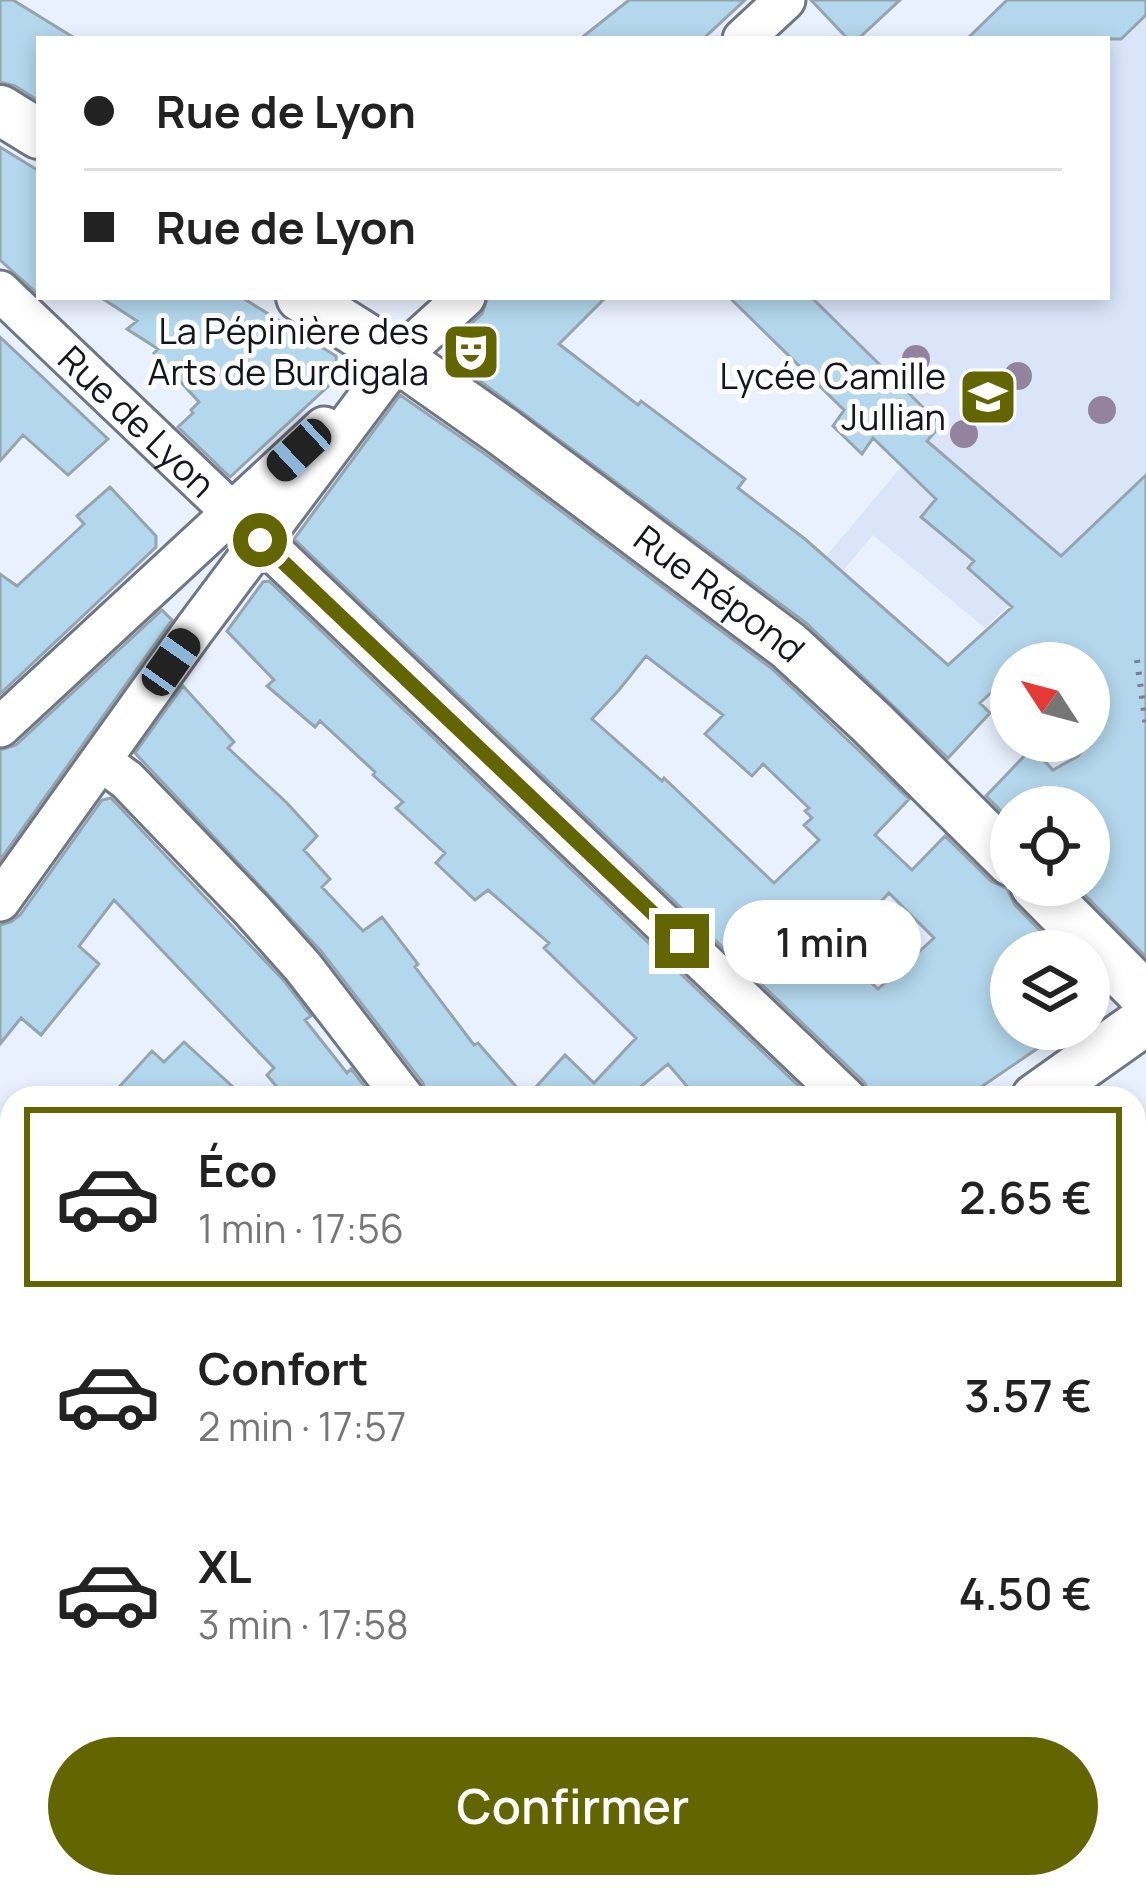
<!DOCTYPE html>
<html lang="fr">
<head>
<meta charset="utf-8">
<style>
	:root { --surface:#fff; --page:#f2f2f2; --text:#222; --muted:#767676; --line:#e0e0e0; --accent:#626500 }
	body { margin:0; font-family:Manrope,sans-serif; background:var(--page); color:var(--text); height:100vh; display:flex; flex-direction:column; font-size:45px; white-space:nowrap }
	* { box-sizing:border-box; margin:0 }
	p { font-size:39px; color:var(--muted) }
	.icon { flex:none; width:66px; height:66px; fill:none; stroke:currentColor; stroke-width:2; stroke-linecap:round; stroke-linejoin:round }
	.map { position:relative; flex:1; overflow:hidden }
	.sheet { position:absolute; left:0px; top:1086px; width:1146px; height:813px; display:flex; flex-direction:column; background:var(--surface); border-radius:36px 36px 0 0; box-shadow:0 6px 18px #0003 }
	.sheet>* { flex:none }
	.hud { position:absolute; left:36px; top:36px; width:1074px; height:264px; border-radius:0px; box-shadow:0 6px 18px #0003; display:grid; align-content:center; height:264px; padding:0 48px; background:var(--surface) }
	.needle { width:78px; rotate:306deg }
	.fabs { position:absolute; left:990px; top:642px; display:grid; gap:24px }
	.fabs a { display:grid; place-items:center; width:120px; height:120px; border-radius:50%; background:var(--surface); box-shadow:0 6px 18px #0003; font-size:60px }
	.end { position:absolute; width:54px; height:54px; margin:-27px; border:15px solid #626500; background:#fff; box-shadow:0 0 0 6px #fff }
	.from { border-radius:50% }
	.bubble { position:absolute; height:84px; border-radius:42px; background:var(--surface); box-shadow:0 6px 18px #0003; font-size:39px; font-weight:600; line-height:84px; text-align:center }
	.car { position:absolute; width:36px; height:72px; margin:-36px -18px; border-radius:15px; box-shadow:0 0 9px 3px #0007; background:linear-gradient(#222 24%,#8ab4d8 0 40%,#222 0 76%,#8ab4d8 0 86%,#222 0) }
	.hud b { display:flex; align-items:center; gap:42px; height:114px; font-size:45px }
	.hud b+b { border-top:3px solid var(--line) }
	.hud i { width:30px; height:30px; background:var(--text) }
	ul { padding:21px 0 0; list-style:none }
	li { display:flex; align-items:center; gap:36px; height:180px; margin:0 24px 18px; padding:0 24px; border:6px solid transparent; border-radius:0px }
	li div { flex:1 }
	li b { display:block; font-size:45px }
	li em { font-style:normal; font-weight:600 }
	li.active { border-color:var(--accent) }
	li>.icon { width:108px; height:108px; stroke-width:1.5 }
	.primary-button { display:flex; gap:24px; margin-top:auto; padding:24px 48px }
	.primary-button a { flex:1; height:138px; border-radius:72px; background:var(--accent); color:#fff; font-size:48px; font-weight:600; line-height:138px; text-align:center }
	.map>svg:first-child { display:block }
	.built { fill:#dae5fa }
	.green { fill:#d7c1d9 }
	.building { fill:#b3d7ec; stroke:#96a5ad; stroke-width:3; fill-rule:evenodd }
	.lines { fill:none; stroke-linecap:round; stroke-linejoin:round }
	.service-casing { stroke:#707783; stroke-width:24 }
	.minor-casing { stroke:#707783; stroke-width:45 }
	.tertiary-casing { stroke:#707783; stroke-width:54 }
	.path { stroke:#7b8089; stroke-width:6; stroke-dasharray:3 9; stroke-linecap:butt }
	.service { stroke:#fff; stroke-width:18 }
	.minor { stroke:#fff; stroke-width:39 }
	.tertiary { stroke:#fff; stroke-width:48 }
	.tree { fill:#93839e }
	.route { stroke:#626500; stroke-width:15 }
	.labels { text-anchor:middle; stroke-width:10; stroke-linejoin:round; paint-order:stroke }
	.poi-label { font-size:36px; fill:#14161b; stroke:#fdfdfd; text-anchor:end }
	.street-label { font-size:36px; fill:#14161b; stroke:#fdfdfd }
</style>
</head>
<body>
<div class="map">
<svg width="1146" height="1898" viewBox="0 0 1146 1898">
	<rect width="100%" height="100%" fill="#e9f0fe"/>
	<path class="built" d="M1007 0H1146V773L1089 663 1026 589 985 628 873 535 797 625 780 611 902 466 729 297H1107V39H967Z"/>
	<path class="green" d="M1146 1349V1510L1134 1500V1360Z"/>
	<path class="building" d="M0 0H13L76 39H39V101L15 86 0 82Z
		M629 0H745L703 39H580Z
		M811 0H900L858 39H848Z
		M1007 0H1146V15L1121 39H967Z
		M0 147 39 171V295L0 260Z
		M100 297H241L336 356 337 378 230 477 178 427 193 413 191 410 199 402 154 353 158 349 127 329 137 321Z
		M488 297H606L559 344 638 405 641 401 745 479 738 488 805 539 948 665 1012 607 968 568 974 561 921 517 936 499 873 438 862 454 833 426 844 410 729 297H811L941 425 927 441 1061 556 1146 475V957L1075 885H1089V807H1011V821L986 796 1032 748 1053 770 1078 756 1089 741V663H1011V674L980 703 990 713 948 758 806 623 453 361 452 341 482 314Z
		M0 337 108 439 68 475 23 435 0 461Z
		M400 395 485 454 771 668 852 744 909 799 875 835 912 870 945 836 991 881 1007 889 1015 905 1060 951H1011V1029H1066L965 1098H869V1090L863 1081 294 539ZM646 656 723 715 705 734 752 776 763 764 809 808 805 811 812 818 804 825 819 840 774 883 664 778 662 781 592 719 619 690ZM889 893 934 938 878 989 836 949Z
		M110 487 156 536V547L0 694V574L17 586 84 524 77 516Z
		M269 581 811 1098H697L668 1064 627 1098H526L565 1055 594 1083 636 1038 544 948 549 943 488 890 475 900 436 863 445 853 396 808 403 802 373 775 375 772 320 721 315 727 267 686 274 680 227 631 263 582Z
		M162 610 172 620 0 860V750L16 745Z
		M183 686 234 742 228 748 287 803 317 836 304 850 330 879 322 887 363 931 382 917 418 964 415 967 474 1045 478 1043 526 1098H428L423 1083 321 951 135 753Z
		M111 798 285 982 311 1016 305 1020 347 1073 351 1069 374 1098H286L267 1075 274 1068 114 900 79 946 99 964 41 1035 21 1018 0 1044V925L11 922 20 915 102 800Z
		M184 1042 245 1098H109L152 1051 164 1062Z"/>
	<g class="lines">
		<g class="service-casing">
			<path id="service" d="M474 1898 480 1887"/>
		</g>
		<g class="minor-casing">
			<g id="minor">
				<path d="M743 39 785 0"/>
				<path id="s1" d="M0 291 846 1098"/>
				<path d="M380 374 465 297"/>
				<path d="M0 727 324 427"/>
				<path d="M101 761 127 780 252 910 303 967 404 1098"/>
				<path d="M0 901 194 630 398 358"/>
			</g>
		</g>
		<g class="tertiary-casing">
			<g id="tertiary">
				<path d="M0 110 39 134"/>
				<path id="s2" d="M301 297 398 358 502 431 789 646 872 723 1011 861"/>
				<path d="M1035 885 1146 997"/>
				<path d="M1036 1098 1146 1020"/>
				<path d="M0 1373 12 1375"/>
				<path d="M947 1887 958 1898"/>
				<path d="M95 1898 121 1887"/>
				<path d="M255 1898 257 1887"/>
			</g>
		</g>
		<path class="path" d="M1137 660 1146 727
			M678 1898V1887"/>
		<use href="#service" class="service"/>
		<use href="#minor" class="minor"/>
		<use href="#tertiary" class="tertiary"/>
	</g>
	<g class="tree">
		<circle cx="916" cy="359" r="14"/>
		<circle cx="1018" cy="376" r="14"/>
		<circle cx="1102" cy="410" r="14"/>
		<circle cx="964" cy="434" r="14"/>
	</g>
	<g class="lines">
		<path class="route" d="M260 540 682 941"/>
	</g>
	<defs>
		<g id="theatre-square" transform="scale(3)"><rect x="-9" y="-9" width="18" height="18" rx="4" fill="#626500" stroke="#fdfdfd"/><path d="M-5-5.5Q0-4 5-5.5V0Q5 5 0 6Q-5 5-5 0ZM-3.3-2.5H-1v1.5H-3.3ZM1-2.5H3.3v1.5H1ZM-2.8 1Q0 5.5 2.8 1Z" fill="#fff"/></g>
		<g id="school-square" transform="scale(3)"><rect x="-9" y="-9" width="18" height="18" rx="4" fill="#626500" stroke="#fdfdfd"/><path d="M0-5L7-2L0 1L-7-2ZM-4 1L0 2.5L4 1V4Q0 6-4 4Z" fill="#fff"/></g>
	</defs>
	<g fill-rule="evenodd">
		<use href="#theatre-square" x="471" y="352"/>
		<use href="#school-square" x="988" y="397"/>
	</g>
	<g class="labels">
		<g class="poi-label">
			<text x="429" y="344">La Pépinière des<tspan x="429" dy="41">Arts de Burdigala</tspan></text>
			<text x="946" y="389">Lycée Camille<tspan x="946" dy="41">Jullian</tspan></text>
		</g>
		<g class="street-label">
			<text dy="13" stroke="none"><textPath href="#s1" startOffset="189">Rue de Lyon</textPath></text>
			<text dy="13" stroke="none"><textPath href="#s2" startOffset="513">Rue Répond</textPath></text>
		</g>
	</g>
</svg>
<div class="fabs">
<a><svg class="needle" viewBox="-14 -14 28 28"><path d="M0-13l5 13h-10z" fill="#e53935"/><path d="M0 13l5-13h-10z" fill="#767676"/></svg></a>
<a><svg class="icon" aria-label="locate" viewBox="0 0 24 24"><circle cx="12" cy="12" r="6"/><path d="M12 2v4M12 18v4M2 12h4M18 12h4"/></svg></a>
<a><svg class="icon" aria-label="layers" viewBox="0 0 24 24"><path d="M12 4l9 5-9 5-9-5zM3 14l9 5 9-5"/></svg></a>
</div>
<i class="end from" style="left:260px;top:540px"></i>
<i class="end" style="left:682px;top:941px"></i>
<div class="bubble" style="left:723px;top:900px;width:198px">1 min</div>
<i class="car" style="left:299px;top:450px;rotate:227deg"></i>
<i class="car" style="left:171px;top:662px;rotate:35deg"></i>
<div class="hud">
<b><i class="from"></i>Rue de Lyon</b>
<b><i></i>Rue de Lyon</b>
</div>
<section class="sheet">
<ul>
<li class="active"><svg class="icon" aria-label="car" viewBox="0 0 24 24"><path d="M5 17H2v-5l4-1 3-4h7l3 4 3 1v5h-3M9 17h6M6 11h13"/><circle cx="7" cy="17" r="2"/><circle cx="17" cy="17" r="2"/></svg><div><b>Éco</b><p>1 min · 17:56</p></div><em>2.65 €</em></li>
<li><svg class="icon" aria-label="car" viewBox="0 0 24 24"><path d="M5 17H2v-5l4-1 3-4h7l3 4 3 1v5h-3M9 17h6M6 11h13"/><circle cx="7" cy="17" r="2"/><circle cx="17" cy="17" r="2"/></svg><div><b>Confort</b><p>2 min · 17:57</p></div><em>3.57 €</em></li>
<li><svg class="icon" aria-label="car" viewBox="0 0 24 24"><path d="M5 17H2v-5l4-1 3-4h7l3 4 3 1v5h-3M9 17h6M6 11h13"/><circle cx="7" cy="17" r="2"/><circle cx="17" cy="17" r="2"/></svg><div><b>XL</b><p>3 min · 17:58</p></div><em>4.50 €</em></li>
</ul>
<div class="primary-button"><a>Confirmer</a></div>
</section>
</div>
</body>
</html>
